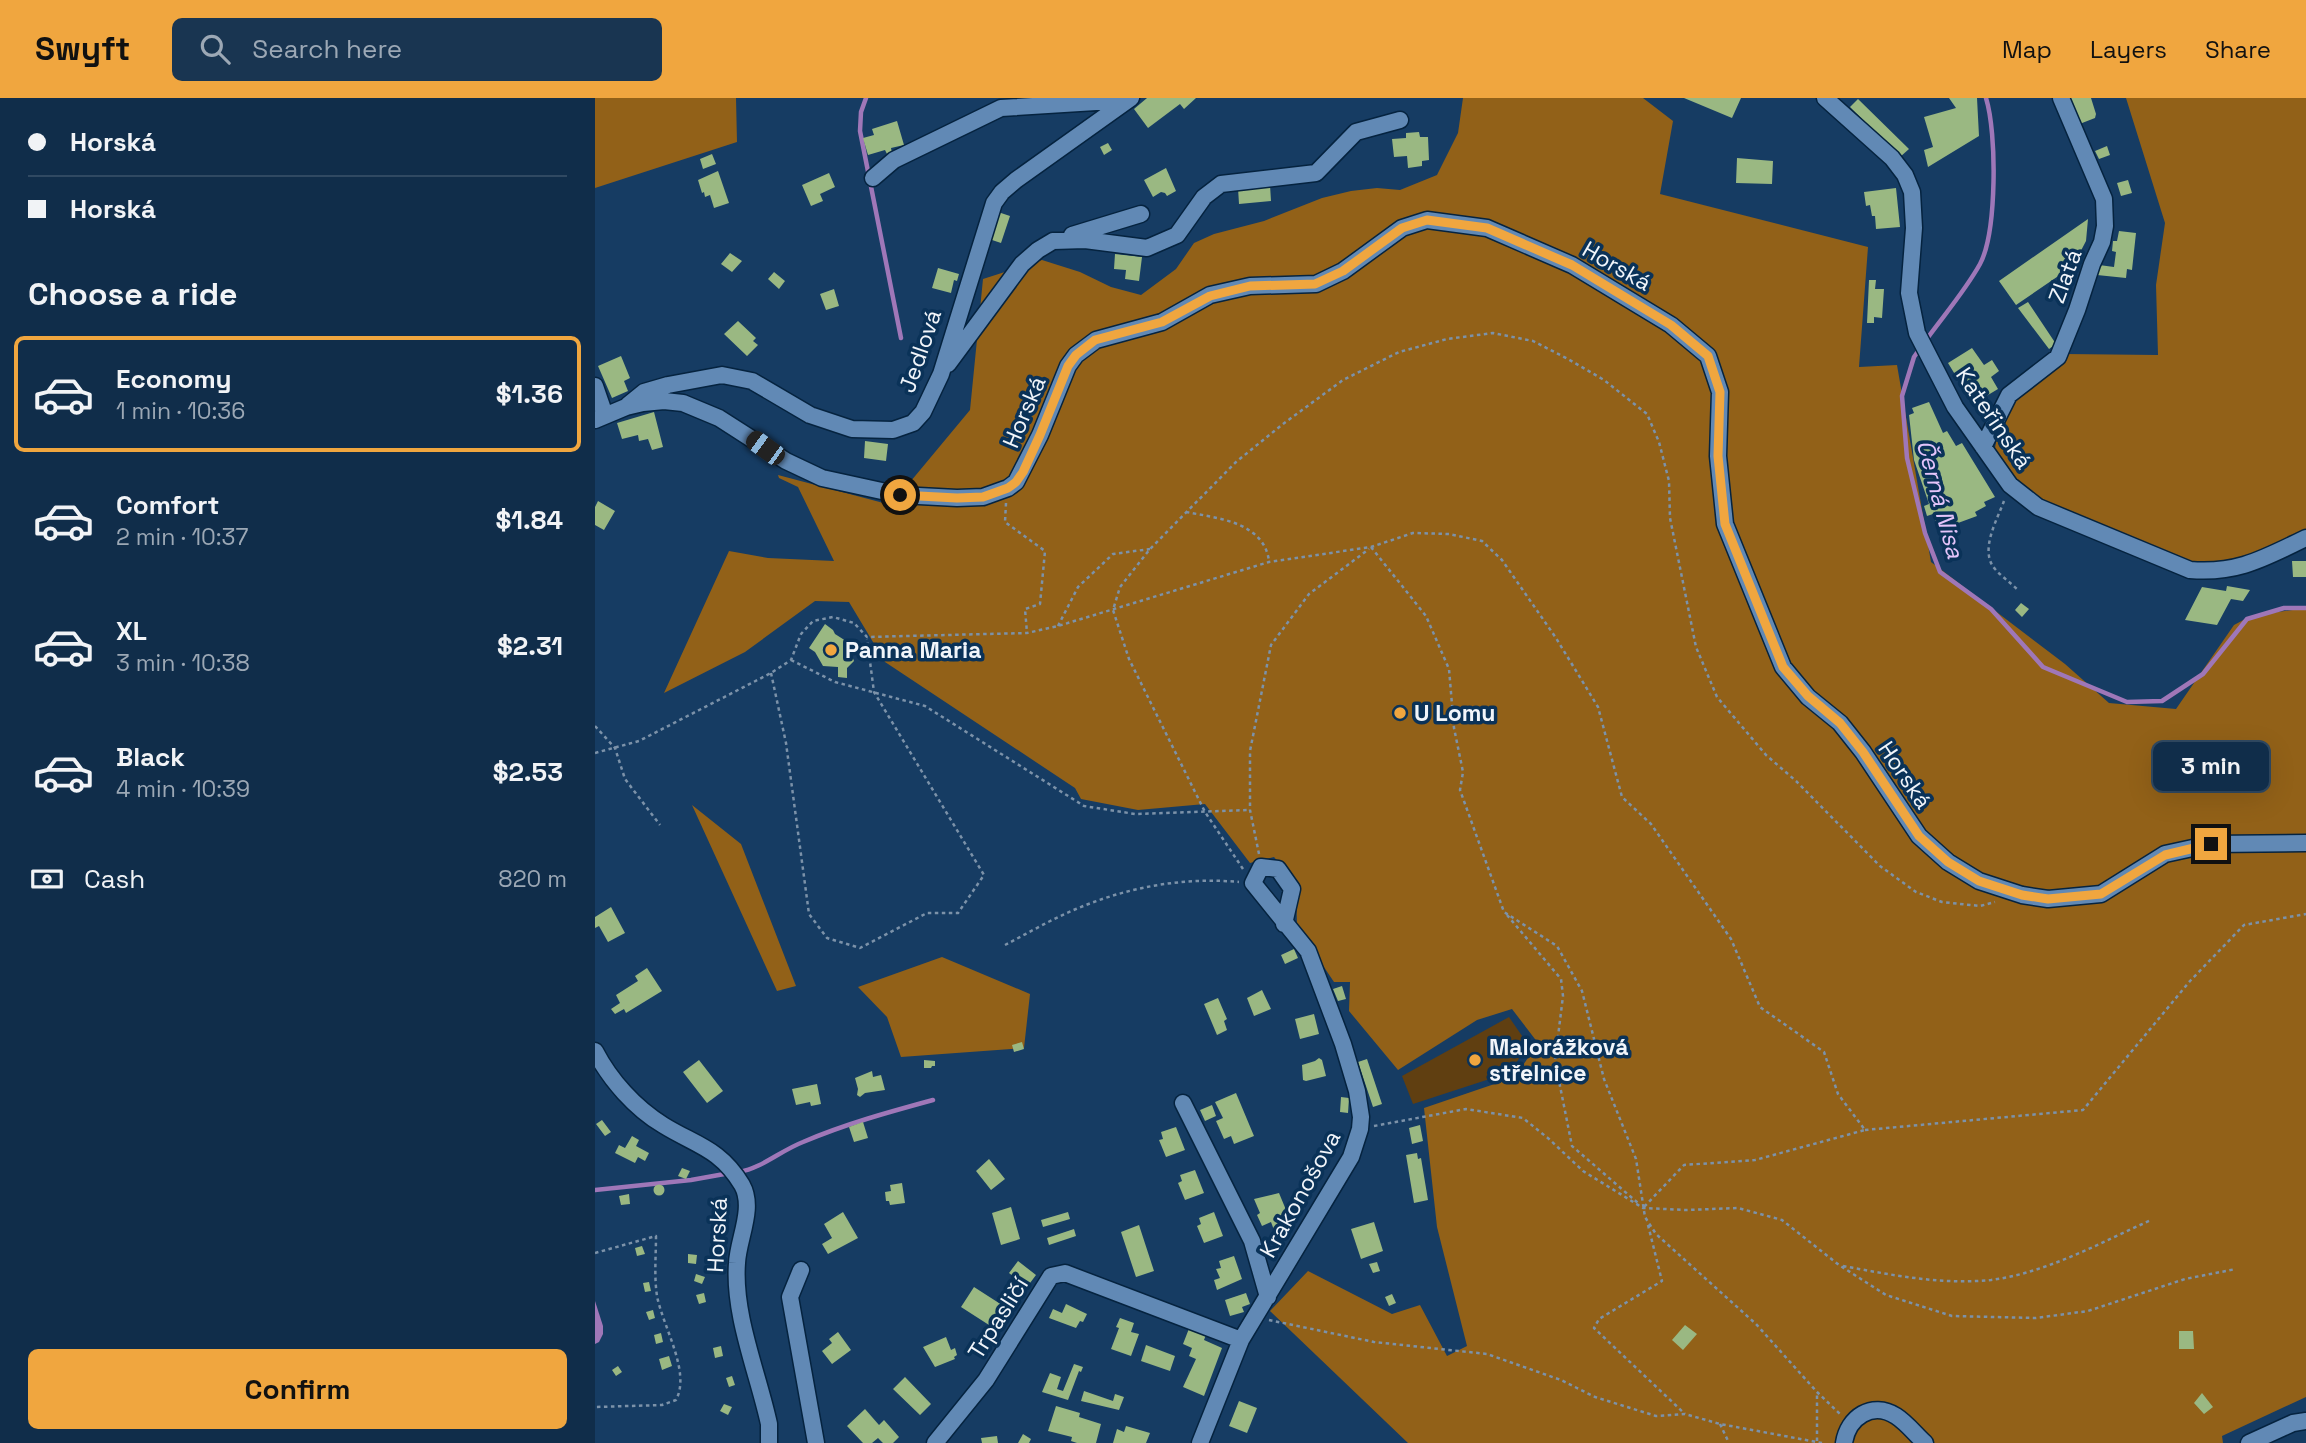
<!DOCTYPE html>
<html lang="en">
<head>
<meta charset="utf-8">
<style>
	:root { --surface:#102d4a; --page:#193551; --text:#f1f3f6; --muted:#9ca8b5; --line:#304962; --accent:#f0a63f }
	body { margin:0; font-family:"Space Grotesk",sans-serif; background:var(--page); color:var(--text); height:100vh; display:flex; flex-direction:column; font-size:26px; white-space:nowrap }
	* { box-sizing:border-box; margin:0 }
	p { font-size:23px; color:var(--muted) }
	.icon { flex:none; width:38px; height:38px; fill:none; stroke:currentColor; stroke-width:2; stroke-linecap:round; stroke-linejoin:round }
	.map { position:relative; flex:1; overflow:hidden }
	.panel { display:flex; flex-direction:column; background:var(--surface); width:595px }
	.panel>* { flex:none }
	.top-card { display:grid; align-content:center; height:154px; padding:0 28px; background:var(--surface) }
	.end { position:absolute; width:32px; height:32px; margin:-16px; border:9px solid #f0a63f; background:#111; box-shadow:0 0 0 4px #111 }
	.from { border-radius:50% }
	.bubble { position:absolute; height:49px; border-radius:10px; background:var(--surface); box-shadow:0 7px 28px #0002,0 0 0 2px var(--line); font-size:23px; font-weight:700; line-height:49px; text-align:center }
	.car { position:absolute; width:21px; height:42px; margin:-21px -10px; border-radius:9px; box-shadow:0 0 5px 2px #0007; background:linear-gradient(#222 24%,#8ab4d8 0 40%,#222 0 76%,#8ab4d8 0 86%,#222 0) }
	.top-card b { display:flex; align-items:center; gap:24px; height:66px; font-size:26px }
	.top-card b+b { border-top:2px solid var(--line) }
	.top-card i { width:18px; height:18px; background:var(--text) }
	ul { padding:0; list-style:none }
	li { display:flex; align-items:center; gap:21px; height:116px; margin:0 14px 10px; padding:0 14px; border:4px solid transparent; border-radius:10px }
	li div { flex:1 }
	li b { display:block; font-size:26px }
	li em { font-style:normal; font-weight:700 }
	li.active { border-color:var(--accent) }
	li>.icon { width:63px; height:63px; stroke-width:1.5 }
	h2 { padding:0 28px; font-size:32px; line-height:84px }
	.pay { display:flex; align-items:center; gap:18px; height:77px; padding:0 28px; font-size:26px }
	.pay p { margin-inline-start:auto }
	.action { display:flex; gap:14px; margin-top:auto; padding:14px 28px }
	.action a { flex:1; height:80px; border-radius:10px; background:var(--accent); color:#111; font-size:28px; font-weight:700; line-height:80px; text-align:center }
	header { display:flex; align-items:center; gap:42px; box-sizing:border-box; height:98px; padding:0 35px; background:var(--accent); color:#111 }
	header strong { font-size:33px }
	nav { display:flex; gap:38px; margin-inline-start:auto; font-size:24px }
	.search { width:490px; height:63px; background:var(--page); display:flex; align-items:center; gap:18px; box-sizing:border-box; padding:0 24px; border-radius:10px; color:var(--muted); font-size:26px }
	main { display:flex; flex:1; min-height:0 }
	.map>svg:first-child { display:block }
	.green { fill:#603f11 }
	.forest { fill:#926118 }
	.water { fill:#9f77b8 }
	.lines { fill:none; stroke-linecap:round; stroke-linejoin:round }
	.stream { stroke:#9f77b8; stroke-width:4.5 }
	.building { fill:#9ab882 }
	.minor-casing { stroke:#05233f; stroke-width:19 }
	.path { stroke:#7c92a9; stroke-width:2.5; stroke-dasharray:3.5 3.5; stroke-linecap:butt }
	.minor { stroke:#6189b5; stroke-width:16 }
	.route { stroke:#f0a63f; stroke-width:9 }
	.poi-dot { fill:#f0a63f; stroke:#0a3258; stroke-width:2.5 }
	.labels { text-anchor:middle; stroke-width:7; stroke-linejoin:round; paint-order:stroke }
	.street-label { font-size:23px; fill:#f1f5fa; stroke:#0a3258 }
	.poi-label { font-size:23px; font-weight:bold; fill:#f1f5fa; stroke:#0a3258; text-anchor:start }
	.water-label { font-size:24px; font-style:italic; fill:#e4c4fa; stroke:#0a3258 }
</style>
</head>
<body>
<header>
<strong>Swyft</strong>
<div class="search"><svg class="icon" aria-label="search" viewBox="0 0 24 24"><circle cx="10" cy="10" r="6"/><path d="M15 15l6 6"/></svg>Search here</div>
<nav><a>Map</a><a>Layers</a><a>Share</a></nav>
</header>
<main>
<section class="panel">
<div class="top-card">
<b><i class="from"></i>Horská</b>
<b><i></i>Horská</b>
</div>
<h2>Choose a ride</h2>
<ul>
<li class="active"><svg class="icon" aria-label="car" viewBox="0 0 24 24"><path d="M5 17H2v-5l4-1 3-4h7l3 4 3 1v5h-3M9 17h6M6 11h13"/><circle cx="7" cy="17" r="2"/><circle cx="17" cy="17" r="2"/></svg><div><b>Economy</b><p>1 min · 10:36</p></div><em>$1.36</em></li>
<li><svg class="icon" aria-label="car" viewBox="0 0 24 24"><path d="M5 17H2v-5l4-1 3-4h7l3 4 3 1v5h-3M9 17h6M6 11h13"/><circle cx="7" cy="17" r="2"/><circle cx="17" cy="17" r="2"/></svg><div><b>Comfort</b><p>2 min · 10:37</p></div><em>$1.84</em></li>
<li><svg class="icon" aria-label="car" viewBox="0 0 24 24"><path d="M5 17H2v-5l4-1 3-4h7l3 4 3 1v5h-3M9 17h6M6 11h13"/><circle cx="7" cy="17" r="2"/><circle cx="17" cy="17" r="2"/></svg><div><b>XL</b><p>3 min · 10:38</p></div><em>$2.31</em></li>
<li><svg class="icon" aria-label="car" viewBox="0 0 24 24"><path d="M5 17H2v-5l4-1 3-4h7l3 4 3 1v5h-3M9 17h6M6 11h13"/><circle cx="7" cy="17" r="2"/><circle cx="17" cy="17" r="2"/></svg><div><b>Black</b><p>4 min · 10:39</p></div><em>$2.53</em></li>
</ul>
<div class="pay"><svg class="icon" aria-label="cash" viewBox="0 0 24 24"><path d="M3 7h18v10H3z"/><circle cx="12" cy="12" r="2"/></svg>Cash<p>820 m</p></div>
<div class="action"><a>Confirm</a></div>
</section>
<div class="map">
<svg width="1711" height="1345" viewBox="0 0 1711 1345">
	<rect width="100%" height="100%" fill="#163c63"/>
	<path class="green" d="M914 919 934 948 913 975 818 1006 807 978Z"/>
	<path class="forest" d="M0 0H141L142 44 0 90Z
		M868 0H1048L1078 23 1065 96 1273 149 1264 269 1302 267 1336 464 1470 566 1514 605 1581 611 1639 527 1656 518 1711 510V1299L1627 1338 1628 1345H813L675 1213 713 1173 797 1216 825 1207 852 1258 872 1248 842 1129 829 1010 920 979 943 945 917 911 882 922 803 972 754 913 755 884H739L702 829 701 785 679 759 655 765 610 706 543 712 486 701 480 690 290 564 254 504 220 503 150 554 69 595 134 453 173 460 239 463 203 389 184 380 183 377 296 407 375 312 388 181 447 162 485 174 516 189 546 197 581 171 599 145 619 136 669 123 727 100 756 93 782 90 805 92 842 77 863 35Z
		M1531 0H1711V431C1671 450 1644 468 1597 464L1447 402 1421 381 1399 355 1405 324 1418 300 1470 256 1563 257 1561 187 1570 125Z
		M97 707 146 746 201 888 182 893Z
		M347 859 435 896 429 950 306 959 292 919 263 889Z"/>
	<path class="water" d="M0 1203 8 1228V1236L4 1244 0 1246Z"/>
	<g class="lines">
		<path class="stream" d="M271 0 266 14 265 33 306 240
			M1331 242C1349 217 1370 193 1385 166 1402 134 1402 35 1391 0
			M1326 249 1319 259 1307 298 1312 360 1330 435 1345 474 1396 511 1448 569 1532 604 1567 603 1608 576 1652 521 1689 510H1711
			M144 1074C167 1070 185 1053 208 1044 250 1026 294 1014 338 1002
			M0 1092 96 1082 135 1075"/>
	</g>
	<path class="building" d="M552 0H601L589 11 585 6 553 30 539 11Z
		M1089 0H1146L1137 20Z
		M1354 0H1382L1384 38 1333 69 1329 52 1338 49 1329 19 1361 10Z
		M1474 0H1496L1501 16 1500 20 1482 27Z
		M1263 1 1314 51 1305 59 1255 9Z
		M302 23 309 47 296 50 297 55 292 56 290 52 273 57 268 40 279 37 277 31Z
		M824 34 825 39H833L834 62 827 63V68L813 70 812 58 799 59 797 41 811 40V35Z
		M513 45 517 52 509 57 505 49Z
		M1512 48 1515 57 1504 61 1500 53Z
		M117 56 121 66 108 71 105 61Z
		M1142 60 1178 63 1177 86 1141 85Z
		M571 70 581 93 572 98 570 95 566 94 558 99 549 82Z
		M123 73 134 105 119 110 115 97 110 99 109 94 107 95 103 82Z
		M234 75 240 89 225 96 228 103 216 108 207 87Z
		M1533 82 1537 95 1526 98 1522 85Z
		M675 87 676 103 644 106 643 90Z
		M1301 90 1305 129 1281 131 1280 118H1277L1275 107 1271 108 1269 94Z
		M403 114 415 118 406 145 394 141Z
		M1493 121 1491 143 1478 168 1421 207 1404 183Z
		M1524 133 1541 135 1537 172 1532 171 1531 180 1502 177 1504 167 1519 169 1521 154 1517 153 1518 143H1522Z
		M135 155 147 163 137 174 126 166Z
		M520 156 547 159 544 183 530 181 531 172 519 171Z
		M343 170 364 176 362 183 359 182 356 195 337 190Z
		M179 174 190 183 184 191 173 181Z
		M1274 182H1281L1280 191H1289L1287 220 1279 219V225H1272Z
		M239 191 244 208 231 212 225 196Z
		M1433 204 1461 246 1454 251 1423 210Z
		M143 223 161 240 158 243 163 247 152 258 129 236Z
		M1377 250 1389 267 1397 262 1404 273 1396 279 1403 291 1378 306 1353 265Z
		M26 258 35 280 29 283 33 293 17 300 3 268Z
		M1334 304 1348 335 1352 333 1361 348 1367 345 1400 399 1389 404 1391 408 1380 414 1382 418 1344 432 1338 416 1332 418 1329 408 1334 406 1319 362 1314 317 1319 315 1317 310Z
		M59 314 68 349 57 352 53 341 44 343 43 337 27 341 22 325Z
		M270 343 293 346 291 363 269 360Z
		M3 403 20 413 9 432 0 427V409Z
		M1697 463H1711V479H1698Z
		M1632 488 1655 492 1648 503 1636 501 1622 527 1590 522 1607 489 1631 493Z
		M1426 505 1434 511 1427 519 1420 512Z
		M230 526 238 532 240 536 251 543 259 563 252 570V580L243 579V569L228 568 220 554 214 550Z
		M16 809 30 835 13 844 4 828 0 830V819Z
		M699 851 703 860 690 866 686 857Z
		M52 870 67 893 31 915 29 911 20 916 16 911 25 905 21 897 43 883 40 878Z
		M747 888 751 901 743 903 738 891Z
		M667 892 676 911 659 918 652 900Z
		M623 900 632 921 629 923 632 932 622 937 609 906Z
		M719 916 724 936 705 941 700 921Z
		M427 944 429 951 419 954 417 947Z
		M724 960 727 962 731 978 711 983 708 982 707 967 720 963Z
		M772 961 787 1006 778 1009 763 964Z
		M104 962 128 993 112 1005 88 974Z
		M329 962 340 963V968H337L336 970H329Z
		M277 973 278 979 286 977 290 992 270 995 265 999 262 997 263 991 260 980Z
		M222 986 226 1006 216 1008 215 1004 201 1007 197 991Z
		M641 995 659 1038 639 1046 636 1038 629 1041 621 1023 628 1020 620 1004Z
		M746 999 754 1000 753 1015 745 1014Z
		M617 1007 621 1018 610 1023 605 1012Z
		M7 1022 16 1034 10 1038 1 1026Z
		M268 1024 273 1040 259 1044 254 1029Z
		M825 1027 828 1043 817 1046 814 1030Z
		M581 1029 590 1052 571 1059 564 1042 568 1041 566 1034Z
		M37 1038 44 1042 41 1048 54 1055 50 1063 43 1059 40 1065 20 1055 24 1047 30 1050Z
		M822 1055 823 1061 826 1060 833 1102 819 1105 811 1057Z
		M394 1061 410 1081 396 1092 381 1073Z
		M87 1070 95 1073 91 1081 83 1078Z
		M600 1072 609 1095 590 1102 583 1085 587 1083 585 1077Z
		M307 1085 310 1105 295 1107 294 1103H291L290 1094 296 1093 295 1087Z
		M58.5 1092a5.5 5.5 0 1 1 11 0a5.5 5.5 0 1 1-11 0Z
		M684 1095 696 1124 679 1132 676 1124 667 1128 662 1117 665 1115 659 1101Z
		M34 1096 35 1106 26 1107 24 1098Z
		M416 1109 425 1141 406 1147 397 1115Z
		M248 1114 263 1140 233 1156 227 1146 237 1140 229 1126Z
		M473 1114 475 1121 448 1129 446 1122Z
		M619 1114 628 1138 609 1145 602 1128 606 1126 604 1120Z
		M779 1124 788 1153 766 1161 756 1131Z
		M544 1127 559 1173 541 1179 526 1134Z
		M479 1131 481 1138 454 1147 452 1140Z
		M47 1148 50 1156 42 1158 40 1150Z
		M93 1156 102 1157 101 1166 93 1165Z
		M639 1158 647 1181 622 1192 619 1182 625 1180 621 1171 626 1170 624 1163Z
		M423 1163 441 1177 432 1189 414 1175Z
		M782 1164 785 1173 778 1175 774 1166Z
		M101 1176 110 1179 107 1186 99 1183Z
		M54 1184 56 1193 50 1194 48 1185Z
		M379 1189 407 1207 394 1227 366 1209Z
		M109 1195 111 1204 104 1206 101 1197Z
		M651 1195 655 1206 647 1209 649 1214 635 1218 630 1202Z
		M797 1196 801 1205 794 1208 790 1199Z
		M471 1206 492 1216 488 1224 485 1223 481 1230 454 1220 458 1211 467 1215Z
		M58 1212 60 1220 54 1222 51 1214Z
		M525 1220 539 1225 536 1234 544 1236 536 1258 516 1251 524 1230 521 1229Z
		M1090 1227 1102 1236 1088 1252 1077 1242Z
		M595 1228 612 1234 609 1242 627 1250 609 1298 588 1289 601 1261 594 1258 597 1250 588 1246Z
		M1584 1233H1598L1599 1251H1584Z
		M243 1234 256 1252 237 1266 227 1253 237 1245 234 1241Z
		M66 1235 68 1244 61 1246 59 1237Z
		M351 1239 356 1252 360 1250 362 1257 359 1259 360 1261 340 1269 328 1249Z
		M551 1247 580 1258 575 1273 546 1263Z
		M126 1248 128 1258 120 1260 118 1250Z
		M74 1258 77 1268 67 1272 64 1261Z
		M479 1266 488 1269 486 1274 484 1273 473 1302 447 1294 455 1275 466 1279 462 1291 468 1293Z
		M23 1268 27 1274 21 1278 17 1272Z
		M137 1278 140 1287 134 1289 131 1280Z
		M310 1279 336 1306 325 1317 298 1291Z
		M489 1293 518 1303 520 1296 529 1299 524 1312 486 1303Z
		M1607 1295 1618 1309 1609 1316 1599 1305Z
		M644 1303 662 1310 652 1335 634 1328Z
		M129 1306 137 1309 133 1317 125 1313Z
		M461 1308 485 1315 484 1319 506 1326 501 1345H482L476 1343 477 1339 453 1333Z
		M270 1311 284 1327 289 1322 304 1339 298 1345H288L283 1340 277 1345H268L252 1328Z
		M531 1328 555 1335 551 1345H518L522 1331 529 1334Z
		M428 1336 436 1341 434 1345H423Z
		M402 1338 403 1345H387L386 1340Z"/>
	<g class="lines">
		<g class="minor-casing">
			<path id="minor" d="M1230 0 1297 60 1310 77 1317 94 1319 130 1314 195 1322 235 1360 309 1415 387 1443 409 1595 472C1643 476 1669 460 1711 440
				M278 80 299 62 406 10 533 2
				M477 137 546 116
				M353 266 427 166 443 152 458 143 490 142 552 150 582 137 609 99 626 86 721 75 761 34 805 22
				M0 288 10 317
				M33 307 49 294 73 287 127 277 157 283 215 317 257 331 298 332 318 325 328 314 346 276 399 105 407 94 421 82 536 0
				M0 322 31 309 48 305 69 303 88 305 124 320 191 363 227 380 305 397 362 400 388 399 413 390 421 384 445 337 473 268 481 257 501 242 567 224 615 197 655 188 721 186 748 173 807 130 832 122 892 130 977 167 1076 227 1113 258 1125 294 1123 358 1130 426 1188 569 1213 599 1245 625 1268 654 1324 738 1353 764 1384 783 1427 797 1453 801 1506 796 1570 756 1616 746 1711 745
				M1388 349 1414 297 1463 259 1482 212 1497 166 1507 144 1510 128 1509 101 1466 0
				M0 953C15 982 40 1010 68 1027 100 1047 125 1050 147 1087 160 1110 143 1141 142 1165 138 1217 163 1275 174 1326V1345
				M588 1005 657 1143 673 1199
				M206 1172 195 1199 221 1345
				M340 1345 391 1282 456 1178 470 1175 646 1242
				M605 1345 646 1242 756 1059 765 1031 766 1019 762 993 748 946 713 853 658 785 666 769 683 771 697 791 689 826
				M1249 1345C1253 1319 1277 1303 1301 1318 1312 1325 1321 1337 1330 1345
				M1654 1345 1698 1325 1711 1323"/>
		</g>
		<path class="path" d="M1409 403C1402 422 1384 453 1400 471 1407 479 1416 485 1424 493
			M411 405 410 424 450 453 445 506 430 511 432 535
			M591 414C622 420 669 424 674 463
			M776 449 831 518 854 571 859 630 868 674 865 692 909 814 962 848 987 893 1009 981 1041 1061 1050 1119 1061 1136 1161 1226 1222 1294 1245 1316
			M463 528 483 489 518 456 555 451
			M196 562 240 584 330 608 489 708 540 716 655 712
			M176 575 191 645 214 816 232 840 265 850 332 815H363L389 777 279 594 272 541
			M0 628 20 650 30 681 65 727
			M0 655 44 643 176 575 196 562 206 536 218 523 238 519 259 525 272 539 432 535 463 528 674 464 776 449 818 435 854 436 887 443 907 462 961 540 1003 609 1027 699 1056 726 1136 841 1165 909 1229 954 1243 996 1270 1032 1160 1062 1089 1067 1048 1110
			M664 756 655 712V653L676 547 714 496 774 451
			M648 771 610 714 534 561 518 512 525 489 555 451 641 364 688 326 748 282 804 254 852 241 898 235 938 243 973 261 1009 282 1052 316 1064 344 1074 383 1075 420 1101 549 1122 599 1171 657 1201 683 1285 768 1321 794 1347 804 1385 808 1400 804
			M912 817 966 881 968 898 960 963 977 1048 1043 1105
			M410 847C433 835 457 821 481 811 533 789 588 779 644 784
			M779 1028 871 1011 928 1020 954 1041 988 1073 1048 1110 1091 1112 1143 1110 1187 1122 1244 1167 1291 1197 1357 1218 1441 1220 1493 1213 1590 1181 1641 1171
			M1270 1032 1488 1012 1595 883 1649 827 1711 816
			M1053 1127 1067 1183 1004 1221 999 1230 1090 1316
			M0 1155 61 1138C61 1158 59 1178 62 1198 68 1229 96 1274 81 1302L67 1307 0 1309
			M1248 1168C1297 1177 1346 1187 1396 1182 1451 1175 1505 1145 1556 1122
			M674 1222 779 1244 892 1256 966 1282 1000 1299 1061 1318 1090 1316 1125 1326 1227 1345
			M1125 1326 1134 1345
			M1222 1343V1294"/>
		<use href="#minor" class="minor"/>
	</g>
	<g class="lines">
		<path class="route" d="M305 397 362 400 388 399 413 390 421 384 428 374 445 337 473 268 481 257 500 242 567 224 615 198 655 188 720 186 748 173 807 130 832 122 892 130 977 167 1076 227 1113 258 1125 294 1123 358 1130 426 1188 569 1213 598 1245 625 1268 654 1324 738 1353 764 1384 783 1427 797 1453 801 1506 796 1570 757 1616 746"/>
	</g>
	<g class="poi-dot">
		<circle cx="236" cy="552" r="7"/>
		<circle cx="805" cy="615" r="7"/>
		<circle cx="880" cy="962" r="7"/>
	</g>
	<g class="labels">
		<g class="street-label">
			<text transform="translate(1022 168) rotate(30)" y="8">Horská</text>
			<text transform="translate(1470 178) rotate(-70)" y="8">Zlatá</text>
			<text transform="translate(325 253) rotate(-71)" y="8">Jedlová</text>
			<text transform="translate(429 314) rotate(-67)" y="8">Horská</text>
			<text transform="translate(1399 320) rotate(56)" y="8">Kateřinská</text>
			<text transform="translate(1310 677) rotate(56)" y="8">Horská</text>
			<text transform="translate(705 1096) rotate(-61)" y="8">Krakonošova</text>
			<text transform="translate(122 1137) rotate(-87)" y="8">Horská</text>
			<text transform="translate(403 1220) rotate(-58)" y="8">Trpasličí</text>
		</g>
		<g class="poi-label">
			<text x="250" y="560">Panna Maria</text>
			<text x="819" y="623">U Lomu</text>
			<text x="894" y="957">Malorážková<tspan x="894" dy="26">střelnice</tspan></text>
		</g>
		<g class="water-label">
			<text transform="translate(1345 401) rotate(75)" y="8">Černá Nisa</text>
		</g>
	</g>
</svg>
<i class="end from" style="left:305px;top:397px"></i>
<i class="end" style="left:1616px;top:746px"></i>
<div class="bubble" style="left:1558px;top:644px;width:116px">3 min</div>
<i class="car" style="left:170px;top:350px;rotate:306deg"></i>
</div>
</main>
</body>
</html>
